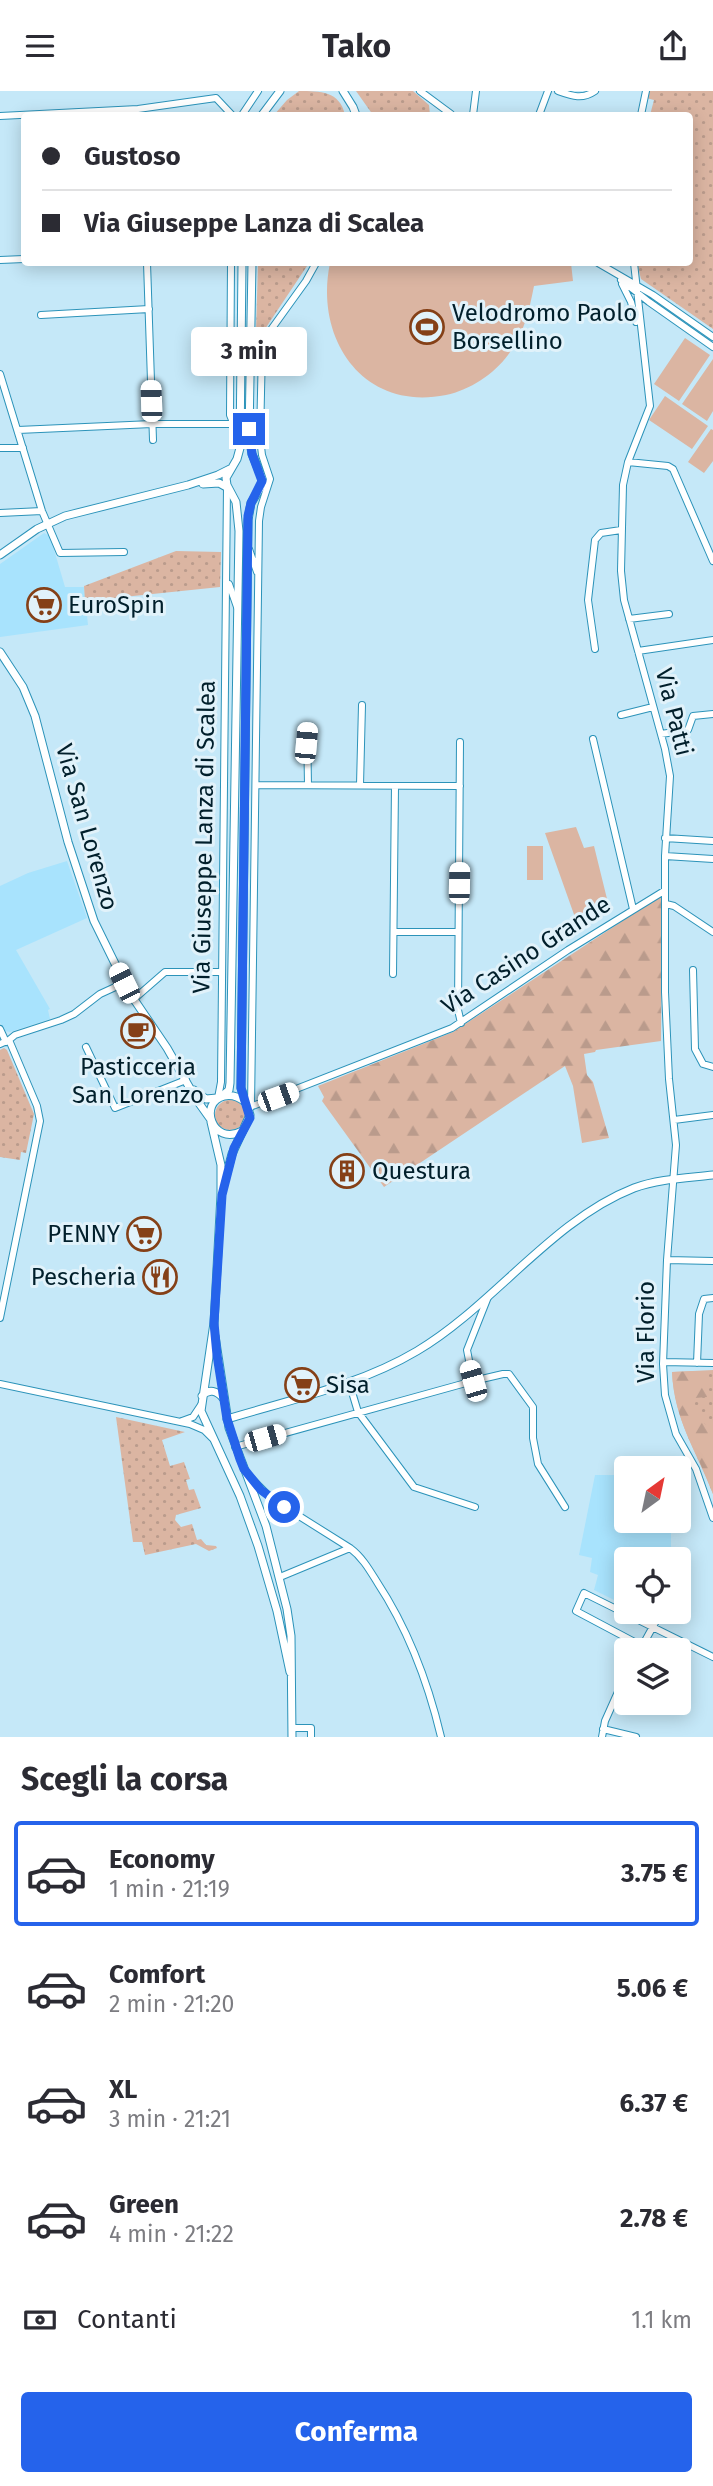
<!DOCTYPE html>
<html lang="it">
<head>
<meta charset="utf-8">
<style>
	:root { --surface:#fff; --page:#f7f7f7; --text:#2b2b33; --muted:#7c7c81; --line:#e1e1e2; --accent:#2563eb }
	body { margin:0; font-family:"Fira Sans",sans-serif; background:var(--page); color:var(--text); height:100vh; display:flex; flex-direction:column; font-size:26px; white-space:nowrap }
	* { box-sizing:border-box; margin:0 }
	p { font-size:23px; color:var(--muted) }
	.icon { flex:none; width:38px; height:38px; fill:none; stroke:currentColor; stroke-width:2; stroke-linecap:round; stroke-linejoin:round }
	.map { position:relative; height:1646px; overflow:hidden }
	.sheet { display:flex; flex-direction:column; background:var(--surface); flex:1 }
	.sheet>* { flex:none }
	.guide { position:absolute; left:21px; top:21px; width:672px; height:154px; border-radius:7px; box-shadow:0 4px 18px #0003; display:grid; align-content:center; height:154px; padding:0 21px; background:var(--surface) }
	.needle { width:46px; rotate:33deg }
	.controls { position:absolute; left:614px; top:1365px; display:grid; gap:14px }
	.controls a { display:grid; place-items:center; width:77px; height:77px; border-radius:7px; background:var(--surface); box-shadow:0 4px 18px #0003; font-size:35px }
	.end { position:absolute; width:32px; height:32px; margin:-16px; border:9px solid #2563eb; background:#fff; box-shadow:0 0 0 4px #fff }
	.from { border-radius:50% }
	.bubble { position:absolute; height:49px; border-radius:7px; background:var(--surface); box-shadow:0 4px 18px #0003; font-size:23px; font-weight:700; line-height:49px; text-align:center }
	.car { position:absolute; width:21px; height:42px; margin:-21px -10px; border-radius:9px; box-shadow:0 0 5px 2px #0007; background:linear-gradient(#fff 24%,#345 0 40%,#fff 0 76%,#345 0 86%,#fff 0) }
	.guide b { display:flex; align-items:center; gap:24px; height:66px; font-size:26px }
	.guide b+b { border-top:2px solid var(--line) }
	.guide i { width:18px; height:18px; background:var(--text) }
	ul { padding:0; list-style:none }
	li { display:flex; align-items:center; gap:21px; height:105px; margin:0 14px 10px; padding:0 7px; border:4px solid transparent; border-radius:7px }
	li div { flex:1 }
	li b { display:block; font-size:26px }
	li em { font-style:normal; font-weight:700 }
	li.selected { border-color:var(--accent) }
	li>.icon { width:63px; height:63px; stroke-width:1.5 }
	h2 { padding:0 21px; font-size:32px; line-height:84px }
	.pay { display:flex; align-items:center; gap:18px; height:77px; padding:0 21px; font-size:26px }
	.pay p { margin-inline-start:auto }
	.cta { display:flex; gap:14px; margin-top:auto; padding:14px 21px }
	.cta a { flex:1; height:80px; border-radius:7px; background:var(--accent); color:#fff; font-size:28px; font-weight:700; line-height:80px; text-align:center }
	header { display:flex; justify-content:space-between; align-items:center; height:91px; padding:0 21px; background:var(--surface); font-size:32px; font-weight:700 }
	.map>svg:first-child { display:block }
	.built { fill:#a8e3fd }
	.grass { fill:url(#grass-dots) }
	.forest { fill:url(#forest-firs) }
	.park { fill:#dbb5a2 }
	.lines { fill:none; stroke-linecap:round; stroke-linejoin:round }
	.minor-casing { stroke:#2c93b9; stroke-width:8 }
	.tertiary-casing { stroke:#2c93b9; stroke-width:9 }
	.minor { stroke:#fff; stroke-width:6 }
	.tertiary { stroke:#fff; stroke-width:7 }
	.route { stroke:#2563eb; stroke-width:9 }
	.labels { text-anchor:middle; stroke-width:6; stroke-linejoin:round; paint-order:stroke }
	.poi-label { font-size:24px; fill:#011f2b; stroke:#e1f2fa; text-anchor:start }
	.street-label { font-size:24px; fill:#011f2b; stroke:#e1f2fa }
</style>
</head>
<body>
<header><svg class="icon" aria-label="menu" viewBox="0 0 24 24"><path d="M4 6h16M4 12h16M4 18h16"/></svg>Tako<svg class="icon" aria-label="share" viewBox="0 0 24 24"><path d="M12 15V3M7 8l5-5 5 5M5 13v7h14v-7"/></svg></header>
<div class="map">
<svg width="713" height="1646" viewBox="0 0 713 1646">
	<defs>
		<pattern id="grass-dots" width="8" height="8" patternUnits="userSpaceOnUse" patternTransform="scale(1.75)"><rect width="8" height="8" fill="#dbb5a2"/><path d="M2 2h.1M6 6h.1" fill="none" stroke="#ba9b8c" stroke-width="1.8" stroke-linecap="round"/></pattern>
		<pattern id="forest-firs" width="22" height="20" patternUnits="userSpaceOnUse" patternTransform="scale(1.75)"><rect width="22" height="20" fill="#dbb5a2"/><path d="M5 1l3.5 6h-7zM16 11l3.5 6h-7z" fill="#ba9b8c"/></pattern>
	</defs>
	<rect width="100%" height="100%" fill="#c5e8f8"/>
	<path class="built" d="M44 442 50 445 65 496H84L88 534 0 546V473Z
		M67 770 87 827 16 859 50 918 48 919 50 928 10 941 4 940 0 931V795L28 782Z
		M595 1384H626V1430H671V1468H626V1515L594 1499 598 1484 590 1481 592 1467 579 1464Z"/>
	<path class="grass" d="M299 0C320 0 340 0 345 24H274L287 9Z
		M356 0H413L429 14 430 24H373Z
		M647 0H713V238L641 188 637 172H690V24H650L654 9 646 7Z
		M258 172H309L263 241H256Z
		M176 460 221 461 220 496 85 510 84 495Z
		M4 957 7 959 34 1023 26 1062 21 1061 20 1069 0 1066V959Z
		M215 1024a15 15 0 1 1 30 0a15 15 0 1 1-30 0Z
		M713 1279V1403C696 1359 675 1331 672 1281Z
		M116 1326 185 1341 162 1349 170 1375 184 1371 190 1388 186 1389 189 1399 194 1398 201 1417 176 1424 175 1429 181 1436 192 1433 197 1449 201 1448 206 1454 216 1455 217 1457 209 1460 196 1453 145 1464 142 1451H133Z"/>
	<path class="forest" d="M662 804 661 950 596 959 595 961 584 963 587 984 593 991 609 1047 582 1052 573 995 565 975 384 1096 322 1010 324 1006 318 995 453 941Z
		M698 1280C711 1286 709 1292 707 1306L695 1307 693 1313 708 1338H713V1403C697 1359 674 1330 672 1281Z"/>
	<path class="park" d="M330 172H571L573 190 534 195C529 220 524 243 508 264 494 283 470 299 446 304 363 321 314 248 330 172Z
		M685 247 710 264 679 310 654 293Z
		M713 268V320L707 330 682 313Z
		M665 305 708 335 692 358 649 329Z
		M711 338 713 339V370L704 382 688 371Z
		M576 736 584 757 594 755 609 816 577 832 545 742Z
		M527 755H543V789H527Z"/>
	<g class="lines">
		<g class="minor-casing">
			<path id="minor" d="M420 0 451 23
				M558 0C572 5 582 9 595 0
				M242 24 258 0
				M473 24 476 0
				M539 24 548 0
				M641 24 646 0
				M0 25 138 18 216 7 232 24
				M0 169 24 168
				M147 172 153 349
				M231 172 230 324 239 346
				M598 172 653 204 713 246
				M634 172 650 315 628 371 623 394 621 480 624 509 665 658 670 685 665 765V901L669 988 676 1054 667 1169 663 1273 665 1304 676 1343 696 1378 713 1427
				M621 189 649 211 713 256
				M622 193 631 211 636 231
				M41 224 149 218
				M0 283 42 420 60 462 124 461
				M18 339 152 333H233
				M0 357H23
				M628 371 668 375 673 378 713 470
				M0 422 42 420
				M249 458 257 481
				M229 493 237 516
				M629 528 669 523
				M595 558 588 509 595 449 601 442 621 439
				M638 560 713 549
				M621 624 653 616
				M307 635 308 694
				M661 643 688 639 693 625 713 623
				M593 648 633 818
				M460 651 458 919 461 932
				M256 694 460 695
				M360 694 362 614
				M665 747 713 750
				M665 765 713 768
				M666 813 674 815 713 841
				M394 841H458
				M693 879 695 958 703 973 713 976
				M393 883 395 695
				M134 908 165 881H222
				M0 938 6 951
				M9 949 15 944 61 929 74 923 100 903 124 892
				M0 953 9 949 37 1015 40 1030 0 1227
				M86 956 115 1017 186 989
				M218 1007 221 991 227 396
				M250 1016 452 937 568 859 664 800
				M251 1016 259 430 261 416 270 388 262 364 260 347 262 257 270 240 306 190 316 172
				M674 1029 713 1024
				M667 1169 713 1170
				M663 1271 713 1272
				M697 1272 699 1223 704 1208 713 1207
				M473 1290 467 1259 488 1206
				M349 1291 358 1321 414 1396 475 1416
				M0 1293 190 1333 204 1339 212 1347
				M182 1330 193 1326 201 1314
				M235 1356 473 1290 503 1283H509L533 1316V1347L538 1373 565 1416
				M249 1385 272 1408 350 1457C362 1466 369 1478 377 1491 408 1538 428 1591 441 1646
				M280 1486 350 1457
				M642 1555 576 1520 584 1502 713 1566
				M640 1559 661 1521
				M292 1637H311V1646
				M603 1638 636 1646
				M602 1646 605 1630 626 1583"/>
		</g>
		<g class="tertiary-casing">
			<path id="tertiary" d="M343 0 353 16 356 24
				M262 24 280 0
				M203 393 219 392 228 397
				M0 464 37 438 65 425 188 394 218 384 230 378
				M0 561 23 596 35 625 68 751 94 830 129 901 167 957 196 1008 211 1029
				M194 999 206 1008 217 1007
				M222 1005 229 999 230 992 239 440 236 411 227 394 226 387 237 368 240 357 242 172
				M211 1031 221 1074V1104L214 1232 201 1320 240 1405 258 1455 277 1520 290 1581
				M242 1040C212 1056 198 1011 224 1005 233 1003 239 1006 245 1011
				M221 1104 232 1063 250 1024 241 997 248 429 251 412 261 396 262 387 252 363 249 344 252 172
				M215 1245 229 1337 266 1435 287 1518 291 1545 292 1646
				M202 1305C209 1297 217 1300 223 1307
				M227 1328C290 1309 360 1294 417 1260 493 1215 552 1129 634 1097 658 1088 687 1087 713 1084"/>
		</g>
		<use href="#minor" class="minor"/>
		<use href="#tertiary" class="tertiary"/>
	</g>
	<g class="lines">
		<path class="route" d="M249 338 252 363 262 390 251 412 248 425 241 997 250 1027 234 1057 222 1104 214 1232 217 1264 227 1328 240 1368 244 1378 261 1399 284 1416"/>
	</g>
	<defs>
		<g id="stadium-ring" transform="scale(1.75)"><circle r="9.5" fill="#e1f2fa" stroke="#854017" stroke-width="1.5"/><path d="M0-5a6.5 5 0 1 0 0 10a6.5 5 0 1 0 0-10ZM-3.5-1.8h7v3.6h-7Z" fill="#854017"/></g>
		<g id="supermarket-ring" transform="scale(1.75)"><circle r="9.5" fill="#e1f2fa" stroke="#854017" stroke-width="1.5"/><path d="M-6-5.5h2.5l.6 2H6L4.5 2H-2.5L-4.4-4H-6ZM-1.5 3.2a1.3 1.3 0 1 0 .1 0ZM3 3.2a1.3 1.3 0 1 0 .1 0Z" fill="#854017"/></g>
		<g id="cafe-ring" transform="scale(1.75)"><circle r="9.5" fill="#e1f2fa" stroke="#854017" stroke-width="1.5"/><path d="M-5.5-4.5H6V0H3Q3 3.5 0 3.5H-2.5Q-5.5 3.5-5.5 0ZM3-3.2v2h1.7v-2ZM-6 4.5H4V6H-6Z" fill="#854017"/></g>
		<g id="building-ring" transform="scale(1.75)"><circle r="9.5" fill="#e1f2fa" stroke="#854017" stroke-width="1.5"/><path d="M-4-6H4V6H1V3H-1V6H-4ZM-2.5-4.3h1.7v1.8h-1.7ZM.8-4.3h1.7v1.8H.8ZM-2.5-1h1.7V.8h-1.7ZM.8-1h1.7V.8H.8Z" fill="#854017"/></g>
		<g id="restaurant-ring" transform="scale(1.75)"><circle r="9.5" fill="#e1f2fa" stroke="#854017" stroke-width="1.5"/><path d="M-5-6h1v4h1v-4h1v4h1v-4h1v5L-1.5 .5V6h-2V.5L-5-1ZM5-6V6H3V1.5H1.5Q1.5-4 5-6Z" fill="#854017"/></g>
	</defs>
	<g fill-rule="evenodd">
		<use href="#stadium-ring" x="427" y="236"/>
		<use href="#supermarket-ring" x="44" y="514"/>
		<use href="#cafe-ring" x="138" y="940"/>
		<use href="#building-ring" x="347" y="1080"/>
		<use href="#supermarket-ring" x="144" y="1143"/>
		<use href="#restaurant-ring" x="160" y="1186"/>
		<use href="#supermarket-ring" x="302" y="1294"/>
	</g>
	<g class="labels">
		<g class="poi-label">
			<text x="452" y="230">Velodromo Paolo<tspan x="452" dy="28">Borsellino</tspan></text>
			<text x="68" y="522">EuroSpin</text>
			<text x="138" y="984" text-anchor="middle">Pasticceria<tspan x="138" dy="28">San Lorenzo</tspan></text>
			<text x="372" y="1088">Questura</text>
			<text x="120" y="1151" text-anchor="end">PENNY</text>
			<text x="136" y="1194" text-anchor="end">Pescheria</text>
			<text x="326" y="1302">Sisa</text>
		</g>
		<g class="street-label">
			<text transform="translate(674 621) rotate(76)" y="8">Via Patti</text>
			<text transform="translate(87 736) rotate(74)" y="8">Via San Lorenzo</text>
			<text transform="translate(204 746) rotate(-89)" y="8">Via Giuseppe Lanza di Scalea</text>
			<text transform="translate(526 864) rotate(-33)" y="8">Via Casino Grande</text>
			<text transform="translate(646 1241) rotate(-90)" y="8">Via Florio</text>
		</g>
	</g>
</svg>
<div class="controls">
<a><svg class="needle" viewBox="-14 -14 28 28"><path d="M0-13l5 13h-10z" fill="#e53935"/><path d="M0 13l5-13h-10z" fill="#7c7c81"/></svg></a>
<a><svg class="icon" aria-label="locate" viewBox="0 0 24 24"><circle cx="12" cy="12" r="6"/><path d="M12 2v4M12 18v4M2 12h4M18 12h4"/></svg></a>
<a><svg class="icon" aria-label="layers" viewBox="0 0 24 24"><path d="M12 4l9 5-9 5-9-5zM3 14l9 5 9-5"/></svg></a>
</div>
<i class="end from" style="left:284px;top:1416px"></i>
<i class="end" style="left:249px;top:338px"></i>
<div class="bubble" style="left:191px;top:236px;width:116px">3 min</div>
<i class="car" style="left:151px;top:310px;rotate:358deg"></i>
<i class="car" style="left:306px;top:652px;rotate:5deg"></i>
<i class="car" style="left:459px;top:792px;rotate:1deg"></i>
<i class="car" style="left:124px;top:892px;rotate:334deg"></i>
<i class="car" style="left:278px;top:1006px;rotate:70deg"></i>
<i class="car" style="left:473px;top:1290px;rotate:344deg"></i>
<i class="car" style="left:265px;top:1347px;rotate:74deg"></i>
<div class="guide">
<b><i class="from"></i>Gustoso</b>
<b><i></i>Via Giuseppe Lanza di Scalea</b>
</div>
</div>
<section class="sheet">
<h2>Scegli la corsa</h2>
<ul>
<li class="selected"><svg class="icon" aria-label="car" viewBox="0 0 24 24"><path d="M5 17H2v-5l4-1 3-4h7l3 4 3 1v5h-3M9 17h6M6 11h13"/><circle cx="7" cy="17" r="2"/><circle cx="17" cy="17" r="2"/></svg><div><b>Economy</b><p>1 min · 21:19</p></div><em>3.75 €</em></li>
<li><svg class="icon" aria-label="car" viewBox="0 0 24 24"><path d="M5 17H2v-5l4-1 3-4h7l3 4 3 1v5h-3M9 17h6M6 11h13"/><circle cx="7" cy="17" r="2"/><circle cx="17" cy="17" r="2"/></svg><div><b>Comfort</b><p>2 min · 21:20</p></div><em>5.06 €</em></li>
<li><svg class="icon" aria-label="car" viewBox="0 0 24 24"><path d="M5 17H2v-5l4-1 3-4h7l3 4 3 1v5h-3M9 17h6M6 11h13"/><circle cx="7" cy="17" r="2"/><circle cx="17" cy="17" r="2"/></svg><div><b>XL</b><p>3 min · 21:21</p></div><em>6.37 €</em></li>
<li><svg class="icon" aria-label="car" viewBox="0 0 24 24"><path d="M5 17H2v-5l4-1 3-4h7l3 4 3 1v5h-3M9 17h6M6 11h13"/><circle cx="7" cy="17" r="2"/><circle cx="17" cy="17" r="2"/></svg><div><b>Green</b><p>4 min · 21:22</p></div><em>2.78 €</em></li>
</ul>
<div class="pay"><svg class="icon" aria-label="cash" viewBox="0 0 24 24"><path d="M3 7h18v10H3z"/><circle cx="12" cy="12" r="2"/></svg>Contanti<p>1.1 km</p></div>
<div class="cta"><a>Conferma</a></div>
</section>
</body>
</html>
